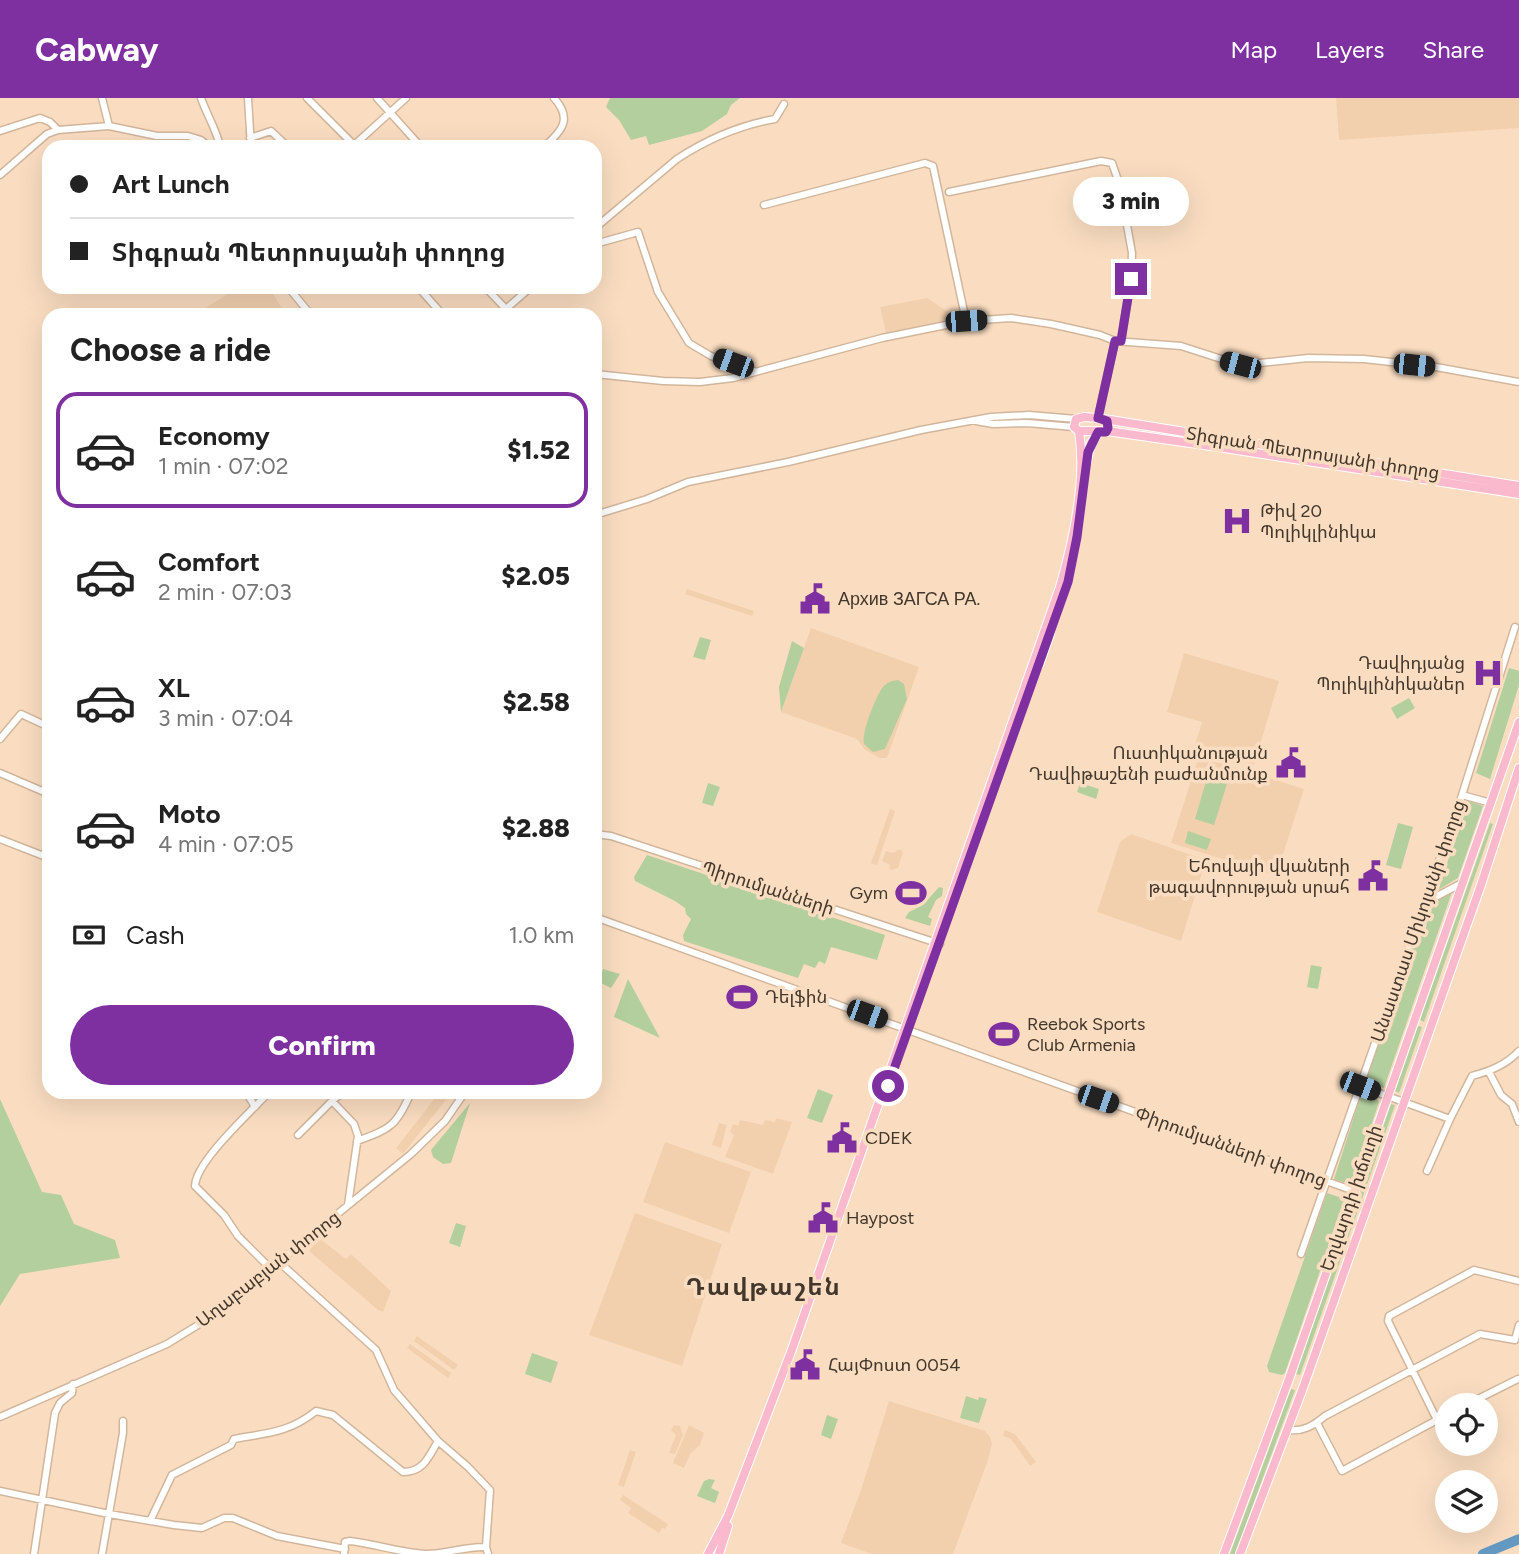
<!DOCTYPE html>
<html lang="en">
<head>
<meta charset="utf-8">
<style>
	:root { --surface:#fff; --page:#f2f2f2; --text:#222; --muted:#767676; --line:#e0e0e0; --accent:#7e30a1 }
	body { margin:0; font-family:Figtree,"Noto Sans Armenian",sans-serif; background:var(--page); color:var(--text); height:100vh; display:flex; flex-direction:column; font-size:26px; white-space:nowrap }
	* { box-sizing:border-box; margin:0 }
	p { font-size:23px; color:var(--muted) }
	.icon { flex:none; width:38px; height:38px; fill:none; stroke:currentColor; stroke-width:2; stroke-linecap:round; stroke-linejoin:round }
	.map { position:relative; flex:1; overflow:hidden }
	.details { position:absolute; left:42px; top:210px; width:560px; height:791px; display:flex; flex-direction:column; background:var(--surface); border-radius:21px; box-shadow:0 7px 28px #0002 }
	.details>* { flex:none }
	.hud { position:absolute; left:42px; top:42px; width:560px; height:154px; border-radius:21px; box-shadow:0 7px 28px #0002; display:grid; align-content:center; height:154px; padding:0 28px; background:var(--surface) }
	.controls { position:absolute; left:1435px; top:1295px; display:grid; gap:14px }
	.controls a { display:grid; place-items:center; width:63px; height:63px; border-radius:50%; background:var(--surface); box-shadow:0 7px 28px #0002; font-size:35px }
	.end { position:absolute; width:32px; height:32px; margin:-16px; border:9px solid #7e30a1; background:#fff; box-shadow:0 0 0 4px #fff }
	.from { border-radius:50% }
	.bubble { position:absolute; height:49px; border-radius:24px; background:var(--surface); box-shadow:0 7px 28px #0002; font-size:23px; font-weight:800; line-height:49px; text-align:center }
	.car { position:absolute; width:21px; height:42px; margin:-21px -10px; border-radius:9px; box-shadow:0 0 5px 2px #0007; background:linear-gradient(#222 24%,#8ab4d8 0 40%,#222 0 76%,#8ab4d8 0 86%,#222 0) }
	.hud b { display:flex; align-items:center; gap:24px; height:66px; font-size:26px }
	.hud b+b { border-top:2px solid var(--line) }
	.hud i { width:18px; height:18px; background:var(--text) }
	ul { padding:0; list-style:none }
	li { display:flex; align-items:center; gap:21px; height:116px; margin:0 14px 10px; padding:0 14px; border:4px solid transparent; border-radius:21px }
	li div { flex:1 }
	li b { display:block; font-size:26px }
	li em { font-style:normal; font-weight:800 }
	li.on { border-color:var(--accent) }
	li>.icon { width:63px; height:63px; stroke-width:1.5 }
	h2 { padding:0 28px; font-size:32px; line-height:84px }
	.pay { display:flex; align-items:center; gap:18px; height:77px; padding:0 28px; font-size:26px }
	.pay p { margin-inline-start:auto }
	.primary-button { display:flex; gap:14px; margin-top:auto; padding:14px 28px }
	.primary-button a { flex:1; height:80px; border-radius:42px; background:var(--accent); color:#fff; font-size:28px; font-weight:800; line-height:80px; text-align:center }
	header { display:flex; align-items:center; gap:42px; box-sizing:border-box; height:98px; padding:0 35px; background:var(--accent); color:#fff }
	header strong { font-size:33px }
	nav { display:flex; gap:38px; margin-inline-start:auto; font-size:24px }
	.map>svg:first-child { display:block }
	.built { fill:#f2d0ae }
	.green { fill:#b3cf9d }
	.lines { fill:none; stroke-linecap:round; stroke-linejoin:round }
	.river { stroke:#649ac2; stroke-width:10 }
	.minor-casing { stroke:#d2b69b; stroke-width:9 }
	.major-casing { stroke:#fff; stroke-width:10 }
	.minor { stroke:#fff; stroke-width:6 }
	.major { stroke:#fbb9cd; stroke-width:8 }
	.route { stroke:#7e30a1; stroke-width:9 }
	.labels { text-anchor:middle; stroke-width:7; stroke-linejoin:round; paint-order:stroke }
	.street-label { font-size:18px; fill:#42372c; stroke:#faddc1 }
	.poi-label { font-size:18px; fill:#42372c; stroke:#faddc1; text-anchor:start }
	.district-label { font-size:24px; font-weight:bold; letter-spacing:2px; fill:#42372c; stroke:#faddc1 }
</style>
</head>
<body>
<header>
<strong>Cabway</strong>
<nav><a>Map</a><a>Layers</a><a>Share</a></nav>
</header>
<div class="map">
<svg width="1519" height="1456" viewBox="0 0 1519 1456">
	<rect width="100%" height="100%" fill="#faddc1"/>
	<path class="built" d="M1336 0H1519V30L1339 42Z
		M239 189H269L286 217H205L202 212Z
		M927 200 957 220 886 235 880 209Z
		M687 491 754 513 752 518 685 496Z
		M811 530 919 569 887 660H879L864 651 857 641 781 614Z
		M1184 555 1279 583 1254 667 1194 650 1202 624 1167 614Z
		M1199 658 1304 691 1276 778 1171 745Z
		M890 711 895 713 877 767 871 765Z
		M1131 736 1206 762 1181 843 1097 814 1120 744Z
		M900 751 903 754 898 770 891 772 889 770 890 767 882 763 886 753 893 755Z
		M440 994H452L403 1056 396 1050Z
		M776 1020 792 1024 773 1076 725 1059 734 1037 730 1034 733 1026 738 1028 740 1022 763 1027 765 1022 775 1024Z
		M719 1025 727 1027 721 1050 712 1047Z
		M665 1044 751 1074 729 1135 643 1104Z
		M635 1115 722 1146 682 1268 589 1237Z
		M319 1140 346 1161 351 1156 391 1193 383 1214 378 1212 309 1153Z
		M417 1238 458 1267 454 1272 414 1243Z
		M410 1246 451 1275 448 1280 407 1250Z
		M889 1303 985 1333 990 1339 992 1346 987 1365 953 1456H872L841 1445 861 1392Z
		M674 1327 680 1328 683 1337 675 1356 669 1355 676 1337 671 1332Z
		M689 1327 704 1335 700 1347 690 1356 684 1370 673 1365Z
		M1005 1332 1015 1336 1036 1364 1030 1368 1011 1341 1003 1338Z
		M630 1352 636 1354 624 1389 618 1387Z
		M623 1397 668 1426 665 1431 662 1430 659 1435 628 1415 631 1410 620 1402Z"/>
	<path class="green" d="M610 0H740L731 7 727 16 702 33 649 47 646 38 631 42 619 22 606 9Z
		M700 539 711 542 705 562 693 559Z
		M792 543 804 550 781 614 779 589Z
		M1509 570 1519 573V587L1490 681 1476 675Z
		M898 582 904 586 907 601 885 651 873 654 864 646C861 635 876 598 883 589 887 584 892 583 898 582Z
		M1409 600 1415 610 1397 621 1391 610Z
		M1207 680 1227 686 1214 727 1195 721Z
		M708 685 720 689 713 708 702 705Z
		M1080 685 1099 691 1096 701 1077 694Z
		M1468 703 1483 708 1458 780 1438 792Z
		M1398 725 1413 729 1401 771 1386 767Z
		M1490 725 1493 726 1424 924 1420 922Z
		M1188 733 1211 741 1207 752 1185 745Z
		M647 757 885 837 877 862 831 849 825 866 819 863 815 870 804 866 798 880 684 843 683 837 691 821 686 816 685 810 675 803 635 783 634 779Z
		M939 789 943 790 942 798 936 802 928 819 932 821 930 828 905 820 909 814 923 807Z
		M1452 794 1384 990 1365 983 1428 807Z
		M1311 867 1322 869 1318 891 1307 889Z
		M603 871 620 876 611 890 599 884Z
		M628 881 660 940 614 919Z
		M1418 928 1422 929 1399 995 1395 993Z
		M818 991 833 997 822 1025 807 1020Z
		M1365 995 1375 999 1379 1004 1353 1083 1349 1086 1334 1081 1361 997Z
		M0 1001 42 1094 61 1097 74 1126 115 1142 120 1160 20 1176 0 1208Z
		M470 1005 451 1065 443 1066 433 1059 431 1052Z
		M1391 1006 1395 1007 1300 1277 1296 1276Z
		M1327 1095 1342 1100 1344 1103 1285 1275 1282 1277 1269 1274 1267 1268Z
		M456 1125 466 1128 460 1149 449 1145Z
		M532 1255 558 1264 551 1285 525 1276Z
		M1291 1291 1295 1292 1235 1456H1230Z
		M966 1298 978 1302 979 1299 987 1301 979 1325 960 1320Z
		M827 1317 838 1321 831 1341 821 1337Z
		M709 1381 715 1382 711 1390 719 1394 715 1405 697 1398 704 1383Z"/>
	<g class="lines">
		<path class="river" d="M1483 1456 1519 1441"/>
		<g class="minor-casing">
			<path id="minor" d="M102 0 109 28
				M201 0C206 15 218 35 220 49
				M248 0 251 49
				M307 0 355 48
				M377 0 421 49
				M0 33 40 20 50 24 58 32
				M250 40 271 33 288 49
				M352 49 406 0
				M544 49C562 33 573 21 554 0
				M0 77 47 36 58 32 109 28 157 38H188L201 42 210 49
				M949 94 1101 63 1112 65 1120 88 1132 155 1131 181 1121 243
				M764 107 925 65 933 68 966 223
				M595 130 677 61C706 42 741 27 775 21L784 6
				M595 146 638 134 658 194 689 245 711 258 754 273
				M288 189 311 217
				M418 189 443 217
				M485 189 506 211
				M499 217 531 189
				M595 276 663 283 700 284 733 280 882 240 966 223 1011 220 1051 226 1100 237 1115 243 1181 248 1240 267 1308 260 1364 261 1436 269 1519 284
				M1098 320 1115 243
				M976 323 993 326 1027 325 1074 329
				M595 417 647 401 688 384 788 364 921 332 991 319 1029 317 1076 321
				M0 641 21 616 49 629
				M0 675 49 696
				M1462 697 1491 705
				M595 736 611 738 940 846
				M0 741 49 760
				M1426 804 1462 785
				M595 819 1354 1093
				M1489 974 1501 997 1512 1006 1519 1024
				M1360 988 1450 1021 1472 978C1490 973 1506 967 1519 953
				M246 994 255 1009
				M269 994C251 1014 196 1063 195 1088L224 1117 238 1138 271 1171
				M340 994 342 995 332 1003 354 1026 358 1038 348 1107
				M298 1037 332 1003
				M357 1043C390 1031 397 1028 411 994
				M1427 1073 1450 1021
				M1301 1156 1462 697 1515 529
				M279 1164 376 1252 394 1292 438 1343 468 1369 490 1392 486 1449 488 1456
				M1466 1307 1518 1281
				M1447 1317 1437 1322 1388 1223 1389 1218 1474 1172 1519 1183
				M0 1319 167 1246 211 1219 411 1056 445 1023 465 994
				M1317 1325 1342 1373 1437 1322
				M1287 1332C1303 1334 1313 1328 1325 1318L1480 1236 1515 1242 1519 1227
				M0 1393 109 1416 174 1427 202 1430 224 1420H233L277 1438 345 1451
				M150 1423 172 1377 225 1350 231 1347 234 1341C266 1335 289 1335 316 1313L333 1317 403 1374C424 1374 429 1358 438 1343
				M34 1456 55 1315 60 1305 72 1295 73 1286
				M102 1456 123 1335V1323
				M344 1456 345 1444 350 1443C376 1446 401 1455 426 1456 447 1456 466 1448 486 1449"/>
		</g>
		<g class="major-casing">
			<path id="major" d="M1079 333H1107L1218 349 1519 396
				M1087 363 1091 345 1099 334
				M1039 567 1050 536
				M708 1456 728 1418 791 1254 1060 489C1074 441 1087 383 1079 333L1074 329 1076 321 1084 319 1098 320 1519 388
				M719 1456 728 1428
				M1224 1456 1288 1284 1519 624
				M1240 1456 1303 1290 1481 787 1519 670"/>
		</g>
		<use href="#minor" class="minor"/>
		<use href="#major" class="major"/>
	</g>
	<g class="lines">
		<path class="route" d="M888 988 1068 484 1077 439 1088 354 1098 334H1106L1108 330 1107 323 1098 320 1115 243H1121L1131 181"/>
	</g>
	<defs>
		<g id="hospital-bare" transform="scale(2.415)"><path d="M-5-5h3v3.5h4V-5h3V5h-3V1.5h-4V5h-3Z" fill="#7e30a1" stroke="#faddc1" stroke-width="2.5" paint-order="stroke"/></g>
		<g id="civic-bare" transform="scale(2.415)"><path d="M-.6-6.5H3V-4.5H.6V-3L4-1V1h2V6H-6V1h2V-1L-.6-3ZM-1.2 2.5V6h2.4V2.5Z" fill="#7e30a1" stroke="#faddc1" stroke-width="2.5" paint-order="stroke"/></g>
		<g id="stadium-bare" transform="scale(2.415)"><path d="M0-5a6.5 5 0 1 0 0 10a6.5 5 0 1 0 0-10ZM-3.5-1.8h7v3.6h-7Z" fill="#7e30a1" stroke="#faddc1" stroke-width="2.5" paint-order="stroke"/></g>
	</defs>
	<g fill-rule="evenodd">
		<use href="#hospital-bare" x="1237" y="423"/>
		<use href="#civic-bare" x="815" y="501"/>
		<use href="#hospital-bare" x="1488" y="575"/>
		<use href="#civic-bare" x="1291" y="665"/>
		<use href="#civic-bare" x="1373" y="778"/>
		<use href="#stadium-bare" x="911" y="795"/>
		<use href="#stadium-bare" x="742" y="899"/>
		<use href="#stadium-bare" x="1004" y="936"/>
		<use href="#civic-bare" x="842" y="1040"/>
		<use href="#civic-bare" x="823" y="1120"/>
		<use href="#civic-bare" x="805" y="1267"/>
	</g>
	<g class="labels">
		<g class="street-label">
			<text transform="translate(1313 355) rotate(9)" y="6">Տիգրան Պետրոսյանի փողոց</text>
			<text transform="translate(768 790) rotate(18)" y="6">Պիրումյանների</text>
			<text transform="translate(1418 823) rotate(-71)" y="6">Անաստաս Միկոյանի փողոց</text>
			<text transform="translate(1231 1049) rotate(20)" y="6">Փիրումյանների փողոց</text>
			<text transform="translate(1351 1100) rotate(-71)" y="6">Եղվարդի խճուղի</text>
			<text transform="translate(268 1171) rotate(-38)" y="6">Աղաբաբյան փողոց</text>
		</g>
		<g class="poi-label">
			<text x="1260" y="419">Թիվ 20<tspan x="1260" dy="21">Պոլիկլինիկա</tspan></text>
			<text x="838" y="507">Архив ЗАГСА РА.</text>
			<text x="1465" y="571" text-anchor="end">Դավիդյանց<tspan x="1465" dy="21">Պոլիկլինիկաներ</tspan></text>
			<text x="1268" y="661" text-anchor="end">Ուստիկանության<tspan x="1268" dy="21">Դավիթաշենի բաժանմունք</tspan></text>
			<text x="1350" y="774" text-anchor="end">Եհովայի վկաների<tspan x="1350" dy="21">թագավորության սրահ</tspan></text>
			<text x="888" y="801" text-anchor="end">Gym</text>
			<text x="765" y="905">Դելֆին</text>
			<text x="1027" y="932">Reebok Sports<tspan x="1027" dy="21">Club Armenia</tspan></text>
			<text x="865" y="1046">CDEK</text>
			<text x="846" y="1126">Haypost</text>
			<text x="828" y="1273">ՀայՓոստ 0054</text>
		</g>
		<g class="district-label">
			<text x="764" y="1197">Դավթաշեն</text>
		</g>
	</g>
</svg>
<div class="controls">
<a><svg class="icon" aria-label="locate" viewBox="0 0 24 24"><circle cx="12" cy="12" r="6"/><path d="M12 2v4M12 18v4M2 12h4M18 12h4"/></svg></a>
<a><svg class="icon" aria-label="layers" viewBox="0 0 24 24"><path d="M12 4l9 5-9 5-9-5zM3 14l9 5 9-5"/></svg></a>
</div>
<i class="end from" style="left:888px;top:988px"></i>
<i class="end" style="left:1131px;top:181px"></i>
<div class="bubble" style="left:1073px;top:79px;width:116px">3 min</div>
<i class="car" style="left:966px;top:223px;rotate:86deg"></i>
<i class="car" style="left:733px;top:265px;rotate:290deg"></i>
<i class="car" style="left:1240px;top:267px;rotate:285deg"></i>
<i class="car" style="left:1414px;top:267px;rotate:96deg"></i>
<i class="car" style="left:867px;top:916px;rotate:110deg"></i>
<i class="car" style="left:1360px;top:988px;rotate:111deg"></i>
<i class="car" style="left:1098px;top:1001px;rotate:109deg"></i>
<div class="hud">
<b><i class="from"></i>Art Lunch</b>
<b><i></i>Տիգրան Պետրոսյանի փողոց</b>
</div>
<section class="details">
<h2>Choose a ride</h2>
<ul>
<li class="on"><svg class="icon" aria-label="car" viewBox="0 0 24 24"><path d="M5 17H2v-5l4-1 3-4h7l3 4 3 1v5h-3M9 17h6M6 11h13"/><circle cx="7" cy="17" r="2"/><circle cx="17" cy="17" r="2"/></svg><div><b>Economy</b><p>1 min · 07:02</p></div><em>$1.52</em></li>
<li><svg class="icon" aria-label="car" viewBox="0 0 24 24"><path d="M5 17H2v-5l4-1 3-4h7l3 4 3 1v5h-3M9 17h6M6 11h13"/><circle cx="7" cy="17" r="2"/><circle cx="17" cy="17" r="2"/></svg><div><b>Comfort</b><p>2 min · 07:03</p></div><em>$2.05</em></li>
<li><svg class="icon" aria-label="car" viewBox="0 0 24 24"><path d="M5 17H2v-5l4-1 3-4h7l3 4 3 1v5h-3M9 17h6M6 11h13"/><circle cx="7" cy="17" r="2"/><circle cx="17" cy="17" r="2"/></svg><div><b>XL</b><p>3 min · 07:04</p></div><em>$2.58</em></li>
<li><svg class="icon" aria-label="car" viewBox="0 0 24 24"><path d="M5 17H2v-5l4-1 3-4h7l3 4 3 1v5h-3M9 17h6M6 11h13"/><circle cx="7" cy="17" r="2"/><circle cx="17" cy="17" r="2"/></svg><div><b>Moto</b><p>4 min · 07:05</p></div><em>$2.88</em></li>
</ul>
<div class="pay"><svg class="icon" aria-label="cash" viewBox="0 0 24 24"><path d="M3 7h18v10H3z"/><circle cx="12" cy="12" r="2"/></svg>Cash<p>1.0 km</p></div>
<div class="primary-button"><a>Confirm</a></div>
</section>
</div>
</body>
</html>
